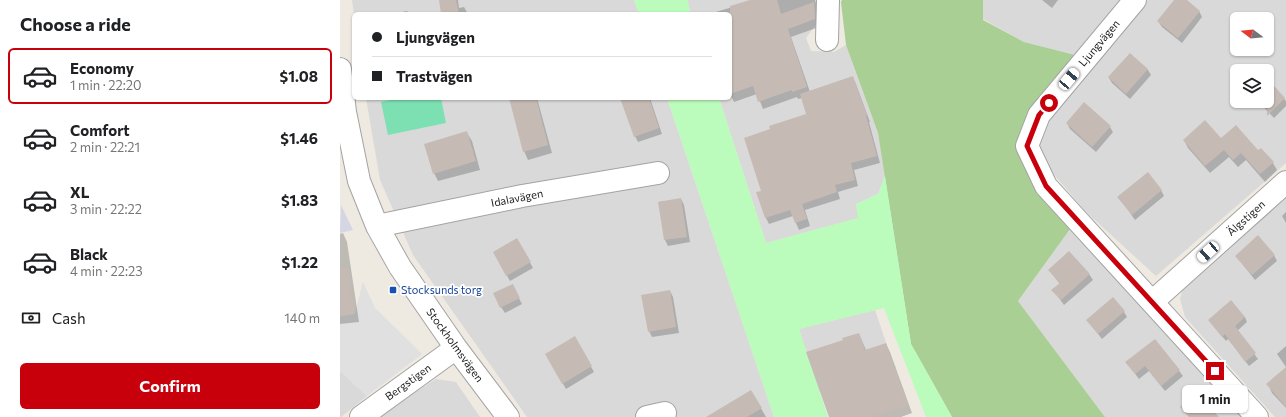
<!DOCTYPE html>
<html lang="en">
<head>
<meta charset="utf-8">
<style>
	:root { --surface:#fff; --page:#f6f6f6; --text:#202124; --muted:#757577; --line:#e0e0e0; --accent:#c8000c }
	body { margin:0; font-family:Commissioner,sans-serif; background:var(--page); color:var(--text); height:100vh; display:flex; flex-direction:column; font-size:15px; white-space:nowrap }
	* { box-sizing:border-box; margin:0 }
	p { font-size:13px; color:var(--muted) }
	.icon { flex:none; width:22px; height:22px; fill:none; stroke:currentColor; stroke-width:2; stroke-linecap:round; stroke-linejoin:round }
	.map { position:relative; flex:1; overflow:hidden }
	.drawer { display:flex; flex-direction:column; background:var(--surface); width:340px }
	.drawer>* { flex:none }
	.guide { position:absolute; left:12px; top:12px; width:380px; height:88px; border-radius:6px; box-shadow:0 1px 3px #0004; display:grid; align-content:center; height:88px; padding:0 20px; background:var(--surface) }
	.needle { width:26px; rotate:286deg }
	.controls { position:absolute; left:890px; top:12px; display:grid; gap:8px }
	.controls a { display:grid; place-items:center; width:44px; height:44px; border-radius:6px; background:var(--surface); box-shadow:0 1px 3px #0004; font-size:20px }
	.end { position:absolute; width:18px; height:18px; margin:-9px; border:5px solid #c8000c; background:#fff; box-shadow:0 0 0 2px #fff }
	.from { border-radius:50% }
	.bubble { position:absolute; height:28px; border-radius:6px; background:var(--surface); box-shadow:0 1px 3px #0004; font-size:13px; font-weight:700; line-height:28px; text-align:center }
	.car { position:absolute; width:12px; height:24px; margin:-12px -6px; border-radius:5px; box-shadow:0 0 3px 1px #0007; background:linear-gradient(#fff 24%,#345 0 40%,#fff 0 76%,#345 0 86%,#fff 0) }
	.guide b { display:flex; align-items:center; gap:14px; height:38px; font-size:15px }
	.guide b+b { border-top:1px solid var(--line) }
	.guide i { width:10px; height:10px; background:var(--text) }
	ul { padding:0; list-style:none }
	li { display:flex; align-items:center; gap:12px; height:56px; margin:0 8px 6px; padding:0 12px; border:2px solid transparent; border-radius:6px }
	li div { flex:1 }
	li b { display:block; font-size:15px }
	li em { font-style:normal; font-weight:700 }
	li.selected { border-color:var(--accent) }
	li>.icon { width:36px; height:36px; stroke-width:1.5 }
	h2 { padding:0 20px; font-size:18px; line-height:48px }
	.pay { display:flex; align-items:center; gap:10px; height:44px; padding:0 20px; font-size:15px }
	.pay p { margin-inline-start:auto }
	.button { display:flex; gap:8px; margin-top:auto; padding:8px 20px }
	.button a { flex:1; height:46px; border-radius:6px; background:var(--accent); color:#fff; font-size:16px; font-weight:700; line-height:46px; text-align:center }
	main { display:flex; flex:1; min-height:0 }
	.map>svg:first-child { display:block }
	.residential { fill:#dad9d9; fill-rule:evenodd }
	.forest { fill:#a9cf94 }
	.park { fill:#bbfbbc }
	.pitch { fill:#7ce0b3 }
	.parking { fill:#e0e0e0 }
	.plaza { fill:#d5d6e4 }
	.shadow { fill:#0003 }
	.building { fill:#c6bbb4 }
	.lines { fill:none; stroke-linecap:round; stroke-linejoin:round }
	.minor-casing { stroke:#a3a3a3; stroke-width:24 }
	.minor { stroke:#fff; stroke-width:22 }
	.route { stroke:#c8000c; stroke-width:5 }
	.transit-dot { fill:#1a4fb4; stroke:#fff; stroke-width:1.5 }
	.labels { text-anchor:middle; stroke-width:3.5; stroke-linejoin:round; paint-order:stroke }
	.street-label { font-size:11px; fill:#1c1c1c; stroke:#fff }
	.transit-label { font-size:11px; fill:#164399; stroke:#fff; text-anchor:start }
</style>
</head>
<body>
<main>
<section class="drawer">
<h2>Choose a ride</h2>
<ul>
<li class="selected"><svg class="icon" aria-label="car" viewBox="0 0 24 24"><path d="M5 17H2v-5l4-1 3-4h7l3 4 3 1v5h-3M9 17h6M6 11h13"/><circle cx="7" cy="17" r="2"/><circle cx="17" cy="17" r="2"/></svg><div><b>Economy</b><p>1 min · 22:20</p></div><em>$1.08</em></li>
<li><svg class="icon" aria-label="car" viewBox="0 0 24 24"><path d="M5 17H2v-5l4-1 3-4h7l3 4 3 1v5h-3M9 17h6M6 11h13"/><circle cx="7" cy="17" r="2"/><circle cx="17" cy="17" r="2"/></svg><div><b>Comfort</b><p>2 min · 22:21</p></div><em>$1.46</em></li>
<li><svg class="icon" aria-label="car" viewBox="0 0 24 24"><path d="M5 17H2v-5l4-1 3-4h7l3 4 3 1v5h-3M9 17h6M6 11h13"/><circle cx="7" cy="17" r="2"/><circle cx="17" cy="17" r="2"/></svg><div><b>XL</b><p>3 min · 22:22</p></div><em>$1.83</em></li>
<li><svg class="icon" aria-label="car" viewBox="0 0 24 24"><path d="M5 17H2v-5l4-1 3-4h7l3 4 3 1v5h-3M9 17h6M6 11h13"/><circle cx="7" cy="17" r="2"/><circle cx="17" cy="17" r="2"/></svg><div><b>Black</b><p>4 min · 22:23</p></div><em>$1.22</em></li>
</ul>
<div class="pay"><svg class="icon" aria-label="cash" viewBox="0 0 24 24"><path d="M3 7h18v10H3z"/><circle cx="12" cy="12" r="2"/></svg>Cash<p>140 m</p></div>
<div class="button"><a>Confirm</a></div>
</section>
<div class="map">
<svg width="946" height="417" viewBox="0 0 946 417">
	<rect width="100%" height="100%" fill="#eee9e1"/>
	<path class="residential" d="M12 0H294L299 14H14Z
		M347 0H481V18L466 38 471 51 494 52 506 45 538 133 545 176 538 194 516 204 519 218 426 243 379 98H390V14H351Z
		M643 0H784L735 55 684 42 643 19Z
		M808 0H946V163L816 276 745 211 705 164 696 143 711 112ZM897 19H927V49H897ZM897 71H927V101H897Z
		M26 98H327L434 417H187L73 255 40 180Z
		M946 193V417H935L845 317 840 299 844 285Z
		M733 225 904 417H765L678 301Z
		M535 310 554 366 556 368 479 392 459 329Z
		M0 371 27 396 1 417H0Z
		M96 379 116 382 140 417H36Z"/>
	<path class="forest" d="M502 0H643V20L684 42 735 55 678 148 733 225 678 301 765 417H612L571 344 538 133 506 45 501 2Z"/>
	<path class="park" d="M294 0H347L351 14H299Z
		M327 98H379L426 243 518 218 516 204 538 194 545 176 571 344 612 417H586L544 308 459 329 488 417H434Z"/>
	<path class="pitch" d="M60 98H101L106 123 48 135 41 102Z"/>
	<path class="parking" d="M23 282 35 308 82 354 27 396 0 371V316L15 313Z"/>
	<path class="plaza" d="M1 205 13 230 0 233Z"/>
	<path class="shadow" d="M100 0H118L119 8 124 7 128 14H102Z
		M416 0H475L479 14V27L451 37 470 92 513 78 516 84 530 122H529L540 163 514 170 518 186 498 192 500 199 465 210 470 226 459 230 453 216 429 224 426 218 422 192 468 114 462 98 458 99 457 97 423 109 417 94 394 102 390 94V14H369Z
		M702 0H718L712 8Z
		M835 0H845L859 11 862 17 842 43 822 27 818 21Z
		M67 11 69 14H53Z
		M790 54 808 70 811 75 790 99 772 83 769 78Z
		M927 80 946 101V106L934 118 918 101H927Z
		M171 98H197L212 153 188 160 184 151Z
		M281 98H310L322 134 298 142 295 136Z
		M727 123 770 127 773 132 756 152 730 129Z
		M127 133 132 141 140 170 98 181 94 173Z
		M844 140H881L918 152 933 163 937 170 925 182 906 160 898 167 889 157 870 173 848 148Z
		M821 190 824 196 795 220 779 197Z
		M341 199 344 205 350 242 328 246 325 240 319 202Z
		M946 212V223L942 216Z
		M3 233 7 242 19 322 0 324V234Z
		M177 239 193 268 170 281 154 252Z
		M934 255 937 261 915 280 896 256Z
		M709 270 749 274 753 280 724 305 713 290 720 284Z
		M175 291 182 304 165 313 161 307Z
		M330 291 333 297 339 333 312 337 309 331Z
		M784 312 787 317 762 339 747 320Z
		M905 317 907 322 897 331 918 359 909 366 888 339 886 341 869 320Z
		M519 334 526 350 546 344 550 352 572 413 561 417H490L504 341Z
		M235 338 254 372 226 389 206 354Z
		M815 340 843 376 825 391 809 371 799 379 787 363Z
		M946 346V367L937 354Z
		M946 369V408L932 393 928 384Z
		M411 391 426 417H370Z"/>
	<path class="building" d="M99 0H116L119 14H101Z
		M410 0H437L441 14 474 2 475 19 448 29 467 87 452 92V90L418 102 413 86 390 94V6Z
		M834 0H847L860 11 838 38 817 21Z
		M790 53 808 69 786 94 768 77Z
		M513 76 527 115 526 116 537 156 511 163 515 180 495 185 497 192 462 204 467 219 455 223 450 210 425 218 416 192 421 191 404 138 430 129 429 126 466 114 460 94Z
		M927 78 945 98 927 116Z
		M169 98H196L208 145 183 152Z
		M280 98H309L319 128 294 137Z
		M744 102 771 126 752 147 726 123Z
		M865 120 881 138 896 125 918 150 921 148 934 162 920 174 901 153 893 160 884 150 865 166 843 140Z
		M127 131 136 161 93 174 84 144Z
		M808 172 822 190 792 215 777 197Z
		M341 198 347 237 324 240 318 202Z
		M918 235 935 255 912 275 895 256Z
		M177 238 191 262 166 276 153 252Z
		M729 251 750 274 721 300 711 290 720 283 708 270Z
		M8 268 15 314 0 316V269Z
		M173 284 180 298 160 308 153 293Z
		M330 290 336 327 308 332 301 295Z
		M773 297 785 311 758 334 746 320Z
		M891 300 905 317 895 326 916 353 905 362 885 334 882 337 868 320Z
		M519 333 525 350 546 343 562 389 563 388 568 405 531 417H489L466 352 503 340 502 338Z
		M235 336 252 366 222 384 205 354Z
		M815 339 840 370 821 386 805 366 795 374 785 362Z
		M946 367V407L926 384Z
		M411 390 422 408 407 417H366Z
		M855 392 879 417H849L840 407Z"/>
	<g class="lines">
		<g class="minor-casing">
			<path id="minor" d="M795 0 699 115 687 146 706 186 917 417
				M487 40 488 0
				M0 69 5 112 19 181 37 226 60 267 116 348 168 417
				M37 226 182 196 318 173
				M812 302 946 182
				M21 417 116 348
				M307 417 325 413"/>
		</g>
		<use href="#minor" class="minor"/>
	</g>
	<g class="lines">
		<path class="route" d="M709 103 699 115 687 146 706 186 875 371"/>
	</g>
	<rect class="transit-dot" x="49" y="286" width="8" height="8" rx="2"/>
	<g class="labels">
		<g class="street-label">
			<text transform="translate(759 43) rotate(-50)" y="4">Ljungvägen</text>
			<text transform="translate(177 198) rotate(-11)" y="4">Idalavägen</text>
			<text transform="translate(906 218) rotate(-42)" y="4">Älgstigen</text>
			<text transform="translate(115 345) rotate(54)" y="4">Stockholmsvägen</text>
			<text transform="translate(68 382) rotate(-36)" y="4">Bergstigen</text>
		</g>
		<g class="transit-label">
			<text x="61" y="294">Stocksunds torg</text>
		</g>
	</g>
</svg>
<div class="controls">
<a><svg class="needle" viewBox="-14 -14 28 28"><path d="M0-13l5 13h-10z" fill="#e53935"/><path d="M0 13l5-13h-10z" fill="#757577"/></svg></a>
<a><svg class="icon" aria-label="layers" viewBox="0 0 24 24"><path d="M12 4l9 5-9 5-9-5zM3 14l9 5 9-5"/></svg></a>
</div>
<i class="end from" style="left:709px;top:103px"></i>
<i class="end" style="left:875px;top:371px"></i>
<div class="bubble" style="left:842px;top:385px;width:66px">1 min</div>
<i class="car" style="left:729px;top:79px;rotate:40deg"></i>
<i class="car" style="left:868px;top:252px;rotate:228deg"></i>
<div class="guide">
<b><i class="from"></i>Ljungvägen</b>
<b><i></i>Trastvägen</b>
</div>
</div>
</main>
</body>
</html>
